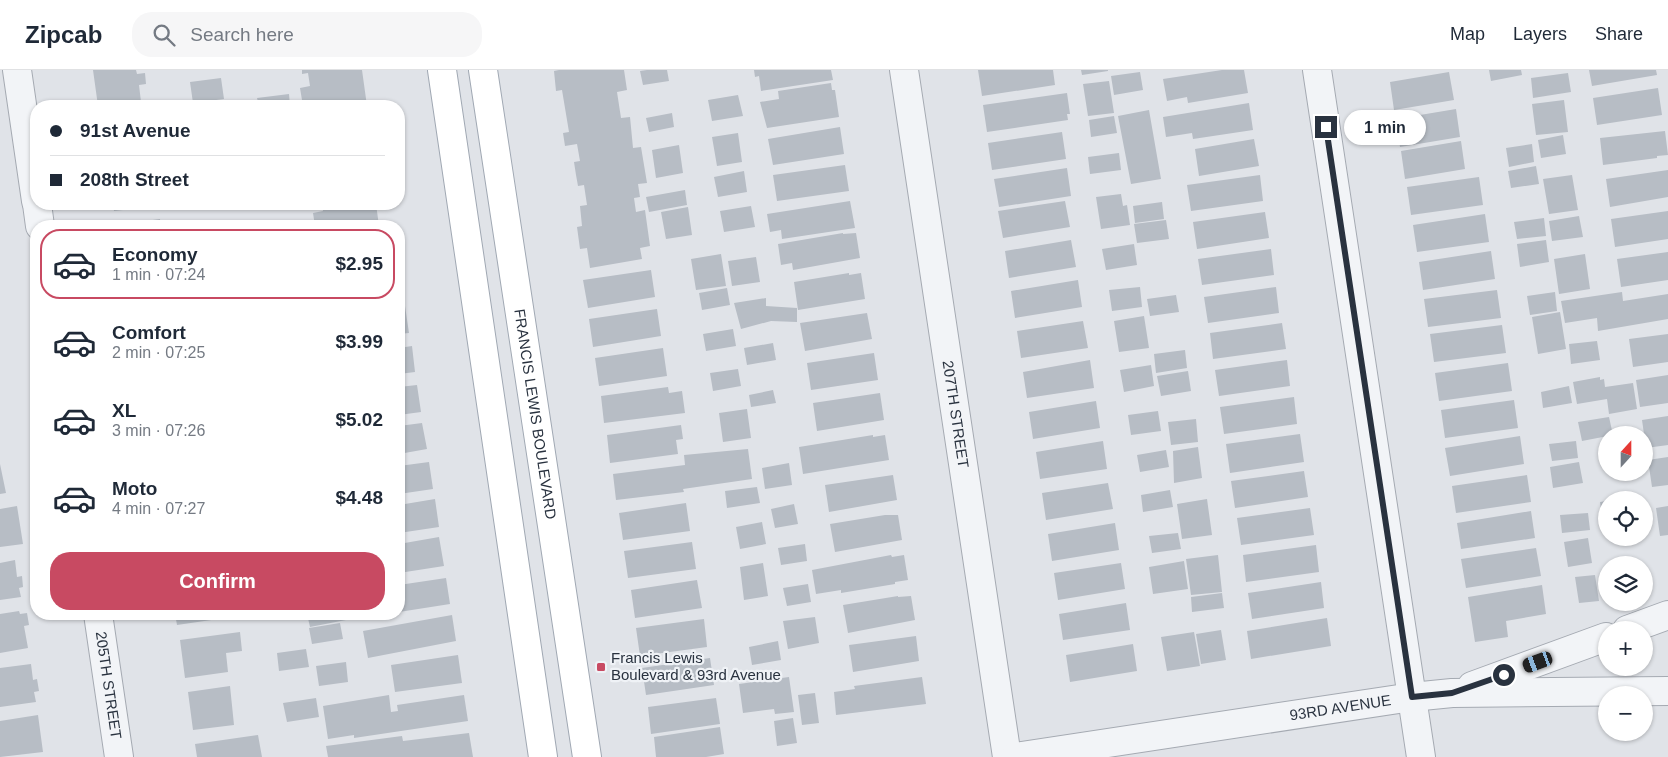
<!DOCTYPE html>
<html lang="en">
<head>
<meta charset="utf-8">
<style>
	:root { --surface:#fff; --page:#f6f6f7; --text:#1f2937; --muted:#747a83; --line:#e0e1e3; --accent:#c84a62 }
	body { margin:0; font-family:Helvetica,sans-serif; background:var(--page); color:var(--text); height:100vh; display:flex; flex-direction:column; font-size:19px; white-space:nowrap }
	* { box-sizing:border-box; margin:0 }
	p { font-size:16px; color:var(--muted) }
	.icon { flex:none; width:28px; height:28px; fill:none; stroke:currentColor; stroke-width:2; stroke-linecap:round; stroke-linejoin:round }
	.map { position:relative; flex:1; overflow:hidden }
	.panel { position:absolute; left:30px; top:150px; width:375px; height:400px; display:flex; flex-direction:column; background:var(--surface); border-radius:20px; box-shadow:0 1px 4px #0004 }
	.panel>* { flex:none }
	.guide { position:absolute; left:30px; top:30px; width:375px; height:110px; border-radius:20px; box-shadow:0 1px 4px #0004; display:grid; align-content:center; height:110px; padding:0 20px; background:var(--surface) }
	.needle { width:32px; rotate:21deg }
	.controls { position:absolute; left:1598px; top:356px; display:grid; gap:10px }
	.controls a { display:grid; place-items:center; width:55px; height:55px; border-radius:50%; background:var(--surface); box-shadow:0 1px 4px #0004; font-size:25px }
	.end { position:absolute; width:22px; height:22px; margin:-11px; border:6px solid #29323f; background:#fff; box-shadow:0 0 0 2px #fff }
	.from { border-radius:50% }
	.bubble { position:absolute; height:35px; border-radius:18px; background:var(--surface); box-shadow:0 1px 4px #0004; font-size:16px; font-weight:700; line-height:35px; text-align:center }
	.car { position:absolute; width:15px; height:30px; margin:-15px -8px; border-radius:6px; box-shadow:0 0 4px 1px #0007; background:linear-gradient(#222 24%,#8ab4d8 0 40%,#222 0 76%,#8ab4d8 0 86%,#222 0) }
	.guide b { display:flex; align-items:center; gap:18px; height:48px; font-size:19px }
	.guide b+b { border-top:1px solid var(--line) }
	.guide i { width:12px; height:12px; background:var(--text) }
	ul { padding:9px 0 0; list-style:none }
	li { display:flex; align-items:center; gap:15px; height:70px; margin:0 10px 8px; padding:0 10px; border:2px solid transparent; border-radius:20px }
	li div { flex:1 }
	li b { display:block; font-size:19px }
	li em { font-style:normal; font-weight:700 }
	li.active { border-color:var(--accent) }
	li>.icon { width:45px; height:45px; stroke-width:1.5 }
	.primary-button { display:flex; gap:10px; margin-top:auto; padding:10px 20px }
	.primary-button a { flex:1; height:58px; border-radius:20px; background:var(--accent); color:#fff; font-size:20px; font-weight:700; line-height:58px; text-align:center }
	header { display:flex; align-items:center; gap:30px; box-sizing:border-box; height:70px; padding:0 25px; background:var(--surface); border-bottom:1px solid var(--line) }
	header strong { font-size:24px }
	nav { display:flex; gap:28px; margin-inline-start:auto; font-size:18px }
	.search { width:350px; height:45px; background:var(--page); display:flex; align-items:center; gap:12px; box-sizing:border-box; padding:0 18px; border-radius:20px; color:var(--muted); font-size:19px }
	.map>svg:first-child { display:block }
	.building { fill:#b7bdc5 }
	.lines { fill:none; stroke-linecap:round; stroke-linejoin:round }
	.street-casing { stroke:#a5aab2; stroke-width:30 }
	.primary-casing { stroke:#a0a8b3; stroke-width:30 }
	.street { stroke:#f2f4f7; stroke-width:28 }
	.primary { stroke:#fff; stroke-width:28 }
	.route { stroke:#29323f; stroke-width:6 }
	.poi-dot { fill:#c84a62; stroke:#eff2f6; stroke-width:2 }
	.labels { text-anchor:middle; stroke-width:4.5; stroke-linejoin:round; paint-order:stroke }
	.street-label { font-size:15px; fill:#29323f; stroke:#eff2f6 }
	.poi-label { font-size:15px; fill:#29323f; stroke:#eff2f6; text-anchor:start }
</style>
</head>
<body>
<header>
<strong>Zipcab</strong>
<div class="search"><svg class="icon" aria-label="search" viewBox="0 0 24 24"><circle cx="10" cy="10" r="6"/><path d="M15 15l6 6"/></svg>Search here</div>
<nav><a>Map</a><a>Layers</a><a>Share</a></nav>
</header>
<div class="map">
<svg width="1668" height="687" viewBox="0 0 1668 687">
	<rect width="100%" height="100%" fill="#e0e3e8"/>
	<path class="building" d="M93 0H136L137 4 145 3 146 14 139 15 141 32 98 36Z
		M302 0H362L367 36H303L300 18 310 16 308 3 302 4Z
		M559 0H624L627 20 617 22 621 48 630 47 633 78 641 77 647 113 638 114 640 127 634 128 636 142 645 140 650 176 640 178 642 189 590 198 587 178 580 179 577 157 582 156 580 136 587 135 584 115 578 116 576 105 574 92 580 91 577 74 565 76 563 63 569 62 562 20 556 21 554 1Z
		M647 0H667L669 11 643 15 640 1Z
		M754 0H831L833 10 761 21 759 6 755 7Z
		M978 0H1053L1055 15 982 26Z
		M1081 0H1108V1L1082 5Z
		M1222 0H1244L1248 23 1188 33 1187 27 1167 31 1163 9Z
		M1489 0H1521L1522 5 1491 11Z
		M1589 0H1656L1657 5 1592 16Z
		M1140 2 1143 20 1114 25 1111 6Z
		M1449 2 1454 30 1394 40 1390 12Z
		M1568 3 1571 22 1533 28 1531 8Z
		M221 8 224 29 193 33 190 12Z
		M1109 11 1114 43 1088 46 1083 14Z
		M831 13 832 20H835L839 47 767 58 760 32 779 29 778 21Z
		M1658 18 1662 45 1597 55 1593 28Z
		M1067 23 1070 44H1067L1068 50 987 62 983 35Z
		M289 24 290 36H259L257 28Z
		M738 25 743 46 712 51 708 30Z
		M1564 30 1568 62 1536 65 1532 34Z
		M1249 33 1253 60 1193 69 1192 63 1166 67 1163 47Z
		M1456 39 1460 67 1400 77 1396 49Z
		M1149 40 1161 109 1131 114 1118 46Z
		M672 43 674 57 649 62 646 48Z
		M1114 46 1117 63 1091 67 1089 50Z
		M840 57 844 84 773 95 768 69Z
		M1665 61 1668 85 1657 86V88L1603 95 1600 68Z
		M1062 62 1066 89 992 100 988 73Z
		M738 63 742 92 717 96 712 67Z
		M1563 65 1566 84 1541 88 1538 70Z
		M1254 69 1259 96 1199 106 1195 79Z
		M1461 71 1465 99 1405 109 1401 81Z
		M1532 74 1534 92 1509 97 1506 78Z
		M679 75 683 103 656 108 652 80Z
		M1119 83 1121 100 1090 104 1088 87Z
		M845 95 849 121 777 131 773 105Z
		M1536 96 1539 114 1511 118 1508 101Z
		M1067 98 1071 126 999 137 994 109Z
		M1668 100V127L1610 137 1606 109Z
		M744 101 747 122 718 127 714 107Z
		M1260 105 1263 131 1191 141 1187 115Z
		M1572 105 1578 140 1549 144 1543 109Z
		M1479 107 1483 135 1411 145 1407 117Z
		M685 120 687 135 649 142 646 127Z
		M1121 124 1123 136 1127 135 1130 155 1101 159 1096 127Z
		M850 131 855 158 782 169 781 160 770 162 767 144Z
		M1065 131 1070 157 1003 168 998 141Z
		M1162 132 1164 149 1135 153 1133 136Z
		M113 134H157L158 136 114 141Z
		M211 134H232V135L211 138Z
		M322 134H376L379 156H315L313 143 323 141Z
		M751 136 755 157 724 162 720 141Z
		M688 137 692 165 666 169 661 142Z
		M1668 141V169L1615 177 1611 149Z
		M1265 142 1269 168 1197 179 1193 152Z
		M1485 144 1489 172 1417 182 1413 155Z
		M1579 146 1583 167 1552 171 1549 151Z
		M1544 148 1546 166 1517 169 1514 152Z
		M160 149 161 156H116V155Z
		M1166 150 1169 169 1137 173 1134 154Z
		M843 163V164L856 163 860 188 793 200 792 193 781 195 778 174Z
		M1071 170 1076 197 1009 208 1005 181Z
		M1546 170 1549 192 1520 197 1517 174Z
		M1134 174 1137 195 1106 200 1102 179Z
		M1271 179 1274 205 1202 215 1198 189Z
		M1491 181 1495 209 1423 220 1419 192Z
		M1668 182V210L1621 217 1617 189Z
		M721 184 726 216 696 220 691 189Z
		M1585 184 1590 219 1559 224 1554 189Z
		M756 187 760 212 732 216 728 191Z
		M651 200 655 227 588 238 583 210Z
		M849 203V205L861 203 865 229 798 240 794 212Z
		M1078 210 1082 237 1015 248 1011 221Z
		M1140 217 1142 237 1112 241 1109 220Z
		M1276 217 1279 243 1208 253 1204 227Z
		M727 218 730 235 702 240 699 223Z
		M1497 220 1501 248 1428 257 1424 229Z
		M1555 222 1557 241 1530 245 1527 226Z
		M1622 222 1623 231 1668 224V249L1598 261 1597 248 1565 253 1561 231Z
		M1176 225 1179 242 1150 246 1147 229Z
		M766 228V236L797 238V252L771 251 741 259 734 233Z
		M405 236 409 263 399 264V237Z
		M657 239 661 266 593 277 589 249Z
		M1560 242 1566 279 1538 284 1532 247Z
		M867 243 872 269 805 281 800 253Z
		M1144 246 1149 278 1119 282 1114 251Z
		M1083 251 1088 278 1021 288 1017 261Z
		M1282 253 1286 279 1213 289 1210 263Z
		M1502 255 1506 283 1434 292 1430 264Z
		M733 259 736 276 706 281 703 264Z
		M1668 264V292L1633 297 1629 269Z
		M1597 271 1600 290 1571 294 1569 274Z
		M773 273 776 290 747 295 744 278Z
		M412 276 415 302 399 304V278Z
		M663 278 667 306 599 316 595 288Z
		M1185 280 1187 298 1156 303 1154 284Z
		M874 283 878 310 811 320 807 293Z
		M1090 290 1094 318 1027 328 1023 302Z
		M1287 290 1290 316 1219 326 1215 300Z
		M1508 293 1512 321 1439 331 1435 303Z
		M1151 295 1154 316 1124 322 1120 300Z
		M738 299 741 316 713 321 710 303Z
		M1188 301 1191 321 1161 326 1157 306Z
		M1668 305V333L1640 337 1636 310Z
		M1600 307V310L1604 309 1605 317 1633 313 1637 339 1609 344 1607 329 1577 334 1573 312Z
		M417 315 421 342 399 345V317Z
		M1569 316 1572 333 1543 338 1541 322Z
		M668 317 669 323 682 321 685 343 604 353 601 326Z
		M773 320 776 333 751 337 749 325Z
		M880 323 884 350 817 361 813 333Z
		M1294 327 1297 354 1224 364 1220 337Z
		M1514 330 1518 358 1445 368 1441 340Z
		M1096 331 1100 358 1033 369 1029 342Z
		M747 339 751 368 723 372 719 343Z
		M1158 341 1161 361 1131 365 1128 345Z
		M1668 346V375L1646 378 1642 350Z
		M1609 347 1613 365 1582 371 1578 352Z
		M1196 349 1198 372 1171 375 1168 352Z
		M422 353 427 379 399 384V356Z
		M681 355 683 369 676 370 678 384 610 393 607 365Z
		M1300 364 1304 392 1230 403 1226 374Z
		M873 365V367L885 365 889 390 803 404 799 377Z
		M1520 366 1524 394 1450 406 1445 378Z
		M1103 371 1107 399 1040 409 1036 382Z
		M1576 371 1578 388 1552 391 1549 374Z
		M1198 377 1202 408 1174 413 1173 381Z
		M748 379 752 409 683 419 684 422 616 430 613 404 685 395 684 385Z
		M1166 380 1169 397 1140 402 1137 385Z
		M1668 387V415L1652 417 1648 390Z
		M429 392 433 419 399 424V396Z
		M1579 392 1583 413 1553 418 1550 397Z
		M789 393 792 415 765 419 762 398Z
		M0 394 6 423 0 424Z
		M1304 401 1308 427 1235 438 1231 411Z
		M893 405 897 430 829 442 825 415Z
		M1527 405 1531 432 1456 443 1452 416Z
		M1108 413 1113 439 1046 450 1042 423Z
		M757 417 760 433 727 438 725 421Z
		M1170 420 1173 437 1143 442 1141 425Z
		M435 429 439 457 399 463V435Z
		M1207 429 1212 465 1182 469 1177 434Z
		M1606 431V462H1604L1600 432Z
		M686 433 690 461 623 470 619 443Z
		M794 434 798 454 775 458 771 439Z
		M17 436 23 474 0 477V439Z
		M1668 436V465L1660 466 1656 438Z
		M1310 438 1314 465 1241 475 1237 448Z
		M1531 441 1535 468 1461 479 1457 453Z
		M1588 443 1590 460 1562 463 1560 445Z
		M885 445H898L902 470 835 482 830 454Z
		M762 452 766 474 740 479 736 457Z
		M1115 453 1119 480 1052 491 1048 464Z
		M1178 463 1181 479 1152 483 1149 466Z
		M439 467 444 496 399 503V474Z
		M1588 468 1592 493 1568 497 1564 472Z
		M692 472 696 499 628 508 624 481Z
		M805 474 807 491 781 495 778 478Z
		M1316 475 1319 502 1246 512 1243 485Z
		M1536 478 1541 506 1466 518 1461 489Z
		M891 485 892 487 904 485 908 510 895 512V514L841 523V520L816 524 812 500Z
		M1218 485 1222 522 1191 525 1186 489Z
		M15 490 17 507 22 506 23 517 19 518 21 527 0 530V493Z
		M1184 491 1188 519 1153 524 1149 497Z
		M763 493 768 526 744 530 740 497Z
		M1121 493 1125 519 1058 530 1054 503Z
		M1595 505 1599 531 1579 533 1575 507Z
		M446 508 450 534 399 542V515Z
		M697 510 702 538 635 548 631 520Z
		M1321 512 1324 538 1252 549 1248 523Z
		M808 514 811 532 787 536 783 518Z
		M1542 515 1546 544 1506 551 1508 567 1475 572 1468 527Z
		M1222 523 1224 538 1192 542 1191 527Z
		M898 526V527L911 526 915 550 848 563 843 535Z
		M1126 533 1130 560 1063 570 1059 544Z
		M19 541 20 544 27 543 29 555 24 556 28 578 0 583V544Z
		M175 544H232V547L177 555Z
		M269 544H302V546L269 550Z
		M307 544H345L346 550 310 557Z
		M452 545 456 571 368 588 363 561Z
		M815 547 819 573 788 579 783 551Z
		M1327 548 1331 576 1251 589 1247 561Z
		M704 549 707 577 640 586 636 558Z
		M340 553 343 569 312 574 309 558Z
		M1221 560 1226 590 1201 594 1196 564Z
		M240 562 242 581 226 583 228 602 185 608 180 570Z
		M1194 562 1200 596 1167 601 1161 567Z
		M916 566 919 591 853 602 849 575Z
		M778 571 781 590 752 595 749 577Z
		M1133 574 1137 601 1070 612 1066 585Z
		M306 579 309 597 279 601 277 583Z
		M458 585 462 613 395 622 391 595Z
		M710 588 714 615 646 625 642 598Z
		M346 592 348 612 319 616 316 596Z
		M31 594 33 610 37 609 39 621 34 622 36 632 0 637V598Z
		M789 607 794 642 775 644 774 639 743 643 739 614Z
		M922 607 926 634 836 645 834 622 855 619 854 616Z
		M230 616 234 655 193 660 188 622Z
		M815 623 819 653 802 655 798 625Z
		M389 625 391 642 398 641 397 635 464 625 468 651 354 668V665L328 669 323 636Z
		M316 628 319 647 287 652 283 633Z
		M716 628 720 654 651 664 648 637Z
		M38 645 43 682 0 687V651Z
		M793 648 797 673 777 676 774 651Z
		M720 657 724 684 706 687H656L654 667Z
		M469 663 473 687H328L326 676 402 666 403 671Z
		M258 665 262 687H197L195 674Z"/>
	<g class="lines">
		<g class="street-casing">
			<g id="street">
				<path d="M17 0 36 131"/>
				<path id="s1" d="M904 0 1007 687"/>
				<path d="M1317 0 1421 687"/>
				<path d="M37 134 40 156"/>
				<path id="s2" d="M98 544 119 687"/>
				<path d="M1627 560 1668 545"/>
				<path d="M1472 616 1606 567"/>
				<path id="s3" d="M1015 687 1412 627 1452 623 1668 621"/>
			</g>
		</g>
		<g class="primary-casing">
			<g id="primary">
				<path d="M442 0 543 687"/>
				<path id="s4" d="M483 0 587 687"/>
			</g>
		</g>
		<use href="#street" class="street"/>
		<use href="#primary" class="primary"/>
	</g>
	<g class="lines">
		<path class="route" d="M1326 57 1412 627 1452 623 1504 605"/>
	</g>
	<rect class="poi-dot" x="596" y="592" width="10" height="10" rx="2.5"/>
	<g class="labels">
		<g class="street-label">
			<text dy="5" stroke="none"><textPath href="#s4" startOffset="348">FRANCIS LEWIS BOULEVARD</textPath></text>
			<text dy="5" stroke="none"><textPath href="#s1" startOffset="348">207TH STREET</textPath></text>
			<text dy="5" stroke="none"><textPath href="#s2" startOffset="72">205TH STREET</textPath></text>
			<text dy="5" stroke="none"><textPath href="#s3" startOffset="329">93RD AVENUE</textPath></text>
		</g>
		<g class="poi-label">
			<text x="611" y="593">Francis Lewis<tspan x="611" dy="17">Boulevard &amp; 93rd Avenue</tspan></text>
		</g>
	</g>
</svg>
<div class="controls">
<a><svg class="needle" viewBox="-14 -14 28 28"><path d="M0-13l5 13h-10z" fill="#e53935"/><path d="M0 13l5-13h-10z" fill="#747a83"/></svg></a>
<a><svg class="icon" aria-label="locate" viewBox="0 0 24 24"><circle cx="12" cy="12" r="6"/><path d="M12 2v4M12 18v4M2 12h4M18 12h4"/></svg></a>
<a><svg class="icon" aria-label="layers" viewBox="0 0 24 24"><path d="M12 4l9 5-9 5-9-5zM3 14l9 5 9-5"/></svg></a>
<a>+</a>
<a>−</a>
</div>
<i class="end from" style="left:1504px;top:605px"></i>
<i class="end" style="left:1326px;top:57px"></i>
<div class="bubble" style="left:1344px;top:40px;width:82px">1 min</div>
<i class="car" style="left:1538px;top:592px;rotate:250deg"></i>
<div class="guide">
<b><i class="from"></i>91st Avenue</b>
<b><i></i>208th Street</b>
</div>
<section class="panel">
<ul>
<li class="active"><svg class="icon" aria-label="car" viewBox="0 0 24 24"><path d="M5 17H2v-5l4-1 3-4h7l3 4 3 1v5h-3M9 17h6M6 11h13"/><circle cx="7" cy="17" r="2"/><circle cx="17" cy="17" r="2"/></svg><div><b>Economy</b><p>1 min · 07:24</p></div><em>$2.95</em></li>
<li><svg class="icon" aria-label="car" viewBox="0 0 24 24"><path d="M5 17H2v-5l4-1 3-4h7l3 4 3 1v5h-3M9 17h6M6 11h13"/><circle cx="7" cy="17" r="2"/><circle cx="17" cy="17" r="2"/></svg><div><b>Comfort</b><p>2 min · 07:25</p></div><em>$3.99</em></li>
<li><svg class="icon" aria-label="car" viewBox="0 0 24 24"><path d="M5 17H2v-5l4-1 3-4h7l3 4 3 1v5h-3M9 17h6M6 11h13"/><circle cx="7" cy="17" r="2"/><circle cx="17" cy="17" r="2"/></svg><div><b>XL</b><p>3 min · 07:26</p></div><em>$5.02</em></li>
<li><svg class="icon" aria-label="car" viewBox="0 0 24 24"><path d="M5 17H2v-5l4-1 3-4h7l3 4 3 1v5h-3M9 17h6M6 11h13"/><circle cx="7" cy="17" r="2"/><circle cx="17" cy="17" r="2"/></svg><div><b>Moto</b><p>4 min · 07:27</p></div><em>$4.48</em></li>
</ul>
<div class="primary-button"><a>Confirm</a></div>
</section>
</div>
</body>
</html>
